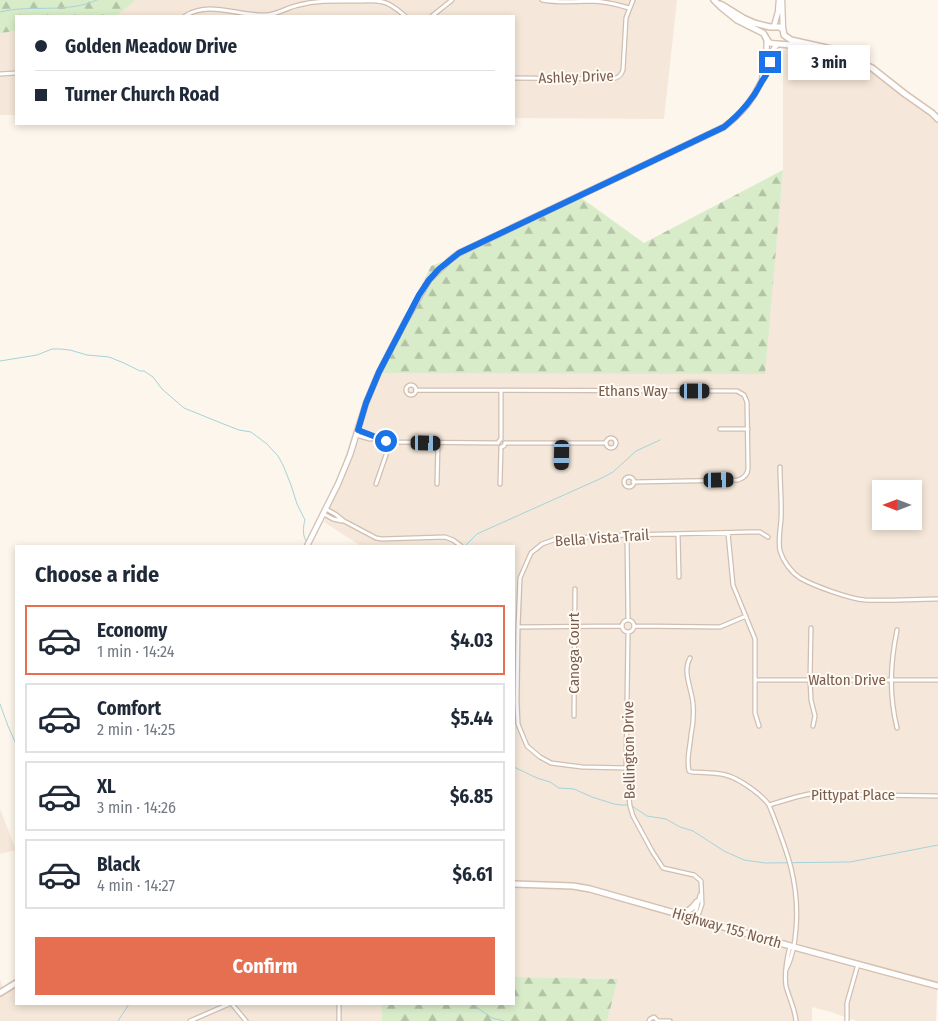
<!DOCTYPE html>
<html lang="en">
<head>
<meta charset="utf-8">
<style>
	:root { --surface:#fff; --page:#f6f6f7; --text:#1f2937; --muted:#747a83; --line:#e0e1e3; --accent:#e76f51 }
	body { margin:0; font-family:"Fira Sans Condensed",sans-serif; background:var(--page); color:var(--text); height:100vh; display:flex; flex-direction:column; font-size:19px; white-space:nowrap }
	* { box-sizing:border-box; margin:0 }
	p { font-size:16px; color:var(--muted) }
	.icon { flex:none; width:28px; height:28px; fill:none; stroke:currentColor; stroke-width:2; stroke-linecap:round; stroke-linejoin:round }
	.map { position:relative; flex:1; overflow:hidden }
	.panel { position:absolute; left:15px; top:545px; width:500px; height:460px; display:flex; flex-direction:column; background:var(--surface); border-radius:0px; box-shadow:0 2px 8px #0003 }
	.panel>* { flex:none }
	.guide { position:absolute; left:15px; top:15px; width:500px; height:110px; border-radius:0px; box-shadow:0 2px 8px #0003; display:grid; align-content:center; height:110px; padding:0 20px; background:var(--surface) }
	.needle { width:32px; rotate:270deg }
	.buttons { position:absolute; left:872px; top:480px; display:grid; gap:10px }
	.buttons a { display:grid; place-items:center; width:50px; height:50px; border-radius:0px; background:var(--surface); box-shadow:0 2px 8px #0003; font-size:25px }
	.end { position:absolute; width:22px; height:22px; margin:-11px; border:6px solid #1a73e8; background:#fff; box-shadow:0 0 0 2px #fff }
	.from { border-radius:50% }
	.bubble { position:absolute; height:35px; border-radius:0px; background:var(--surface); box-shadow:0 2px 8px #0003; font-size:16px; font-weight:700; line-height:35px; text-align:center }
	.car { position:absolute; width:15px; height:30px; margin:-15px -8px; border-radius:6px; box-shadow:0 0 4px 1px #0007; background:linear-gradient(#222 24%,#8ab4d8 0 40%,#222 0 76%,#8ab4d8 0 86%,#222 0) }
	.guide b { display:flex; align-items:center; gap:18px; height:48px; font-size:19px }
	.guide b+b { border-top:1px solid var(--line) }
	.guide i { width:12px; height:12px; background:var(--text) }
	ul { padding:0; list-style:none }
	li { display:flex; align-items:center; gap:15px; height:70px; margin:0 10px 8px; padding:0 10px; border:2px solid var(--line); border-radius:0px }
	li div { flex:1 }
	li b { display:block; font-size:19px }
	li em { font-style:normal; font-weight:700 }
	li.current { border-color:var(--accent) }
	li>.icon { width:45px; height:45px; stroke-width:1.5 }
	h2 { padding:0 20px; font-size:22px; line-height:60px }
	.primary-button { display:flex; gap:10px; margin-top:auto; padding:10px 20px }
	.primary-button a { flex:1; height:58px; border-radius:0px; background:var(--accent); color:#fff; font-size:20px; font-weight:700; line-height:58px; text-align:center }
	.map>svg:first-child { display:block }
	.residential { fill:#f5e8da; fill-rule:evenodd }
	.forest { fill:url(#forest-firs) }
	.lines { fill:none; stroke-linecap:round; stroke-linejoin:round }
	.stream { stroke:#a5d3da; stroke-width:1 }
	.minor-casing { stroke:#d1beb0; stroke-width:5.5 }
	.tertiary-casing { stroke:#d1beb0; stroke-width:7 }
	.secondary-casing { stroke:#d6c0b0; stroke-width:8 }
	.minor { stroke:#fff; stroke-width:3 }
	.tertiary { stroke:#fff; stroke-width:4.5 }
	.secondary { stroke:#fff; stroke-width:5 }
	.route { stroke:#1a73e8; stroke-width:6 }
	.labels { text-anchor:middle; stroke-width:4; stroke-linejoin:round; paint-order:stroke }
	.street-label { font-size:15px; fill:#7a5c4d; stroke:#fffaf3 }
</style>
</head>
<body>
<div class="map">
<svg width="938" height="1021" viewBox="0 0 938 1021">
	<defs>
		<pattern id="forest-firs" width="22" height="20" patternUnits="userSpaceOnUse" patternTransform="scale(1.25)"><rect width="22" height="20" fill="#d8ecc9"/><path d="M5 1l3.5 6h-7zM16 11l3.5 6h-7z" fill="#b4c2a5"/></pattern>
	</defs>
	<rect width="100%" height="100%" fill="#fdf6ec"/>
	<path class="residential" d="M136 0H677L664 119 514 118V16H116Z
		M16 31V115H0V33Z
		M787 49 808 50 846 59 891 81 938 119V989L937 990 936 1021H857L831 1012 812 1007V1021H607L618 979 514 977V546H361L324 522 357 419 379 373H764L783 170V50ZM881 489H914V521H881Z
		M0 809 16 850 0 854Z
		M0 979 5 993 16 986V1004H381L382 1021H0Z"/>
	<path class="forest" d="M0 0H136L116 16H16V31L0 33Z
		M783 170 765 374 379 373 431 266 465 254 580 197 644 243Z
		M514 977 618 979 607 1021H382L381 1004H514Z"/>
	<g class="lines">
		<path class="stream" d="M0 12C32 4 66 14 97 0
			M0 361 37 355 52 349H60L70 350 87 355 109 357 124 363 140 371H144L153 377 162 389 184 408 221 423 239 430 251 432 267 444 278 456 283 465 291 485 297 504 305 520C303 527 302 536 307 542
			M466 545 477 534 488 529 604 477 613 472 636 451 660 440
			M0 704 8 726 16 744
			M514 767 537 778 550 782 559 788 574 789 592 797 614 804 621 805H626L632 806 647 816 666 819 680 827 693 831 724 851 744 860 765 863 850 862 938 845
			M472 1004 492 1018 504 1021
			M118 1021 129 1004"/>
		<g class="minor-casing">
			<path id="minor" d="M542 0C558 3 574 2 590 1 603 1 616 4 629 8
				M185 16C210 0 239 17 267 15 278 14 288 7 299 5 318 0 337 1 356 1 365 1 375 0 383 2 392 4 399 11 405 16
				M432 16 452 0
				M0 74 16 73
				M514 78 612 79C618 78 621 76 623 70L626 18 633 0
				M406 390a5 5 0 1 1 10 0a5 5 0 1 1-10 0Z
				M416 390 737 391 744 395 747 402 748 468C748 475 744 478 738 480L633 482
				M720 429H748
				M358 430C369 434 380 440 392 442L498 443
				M356 435 370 439 377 438
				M606 443a5 5 0 1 1 10 0a5 5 0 1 1-10 0Z
				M498 443 499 441 501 439V391
				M505 443H606
				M561 467 562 443
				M780 467C780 485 782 503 781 520 780 530 778 541 780 551 783 561 791 572 800 578 814 586 850 599 865 600 890 601 914 599 938 599
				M624 482a5 5 0 1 1 10 0a5 5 0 1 1-10 0Z
				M376 484 386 455 388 442
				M437 484 438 443
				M500 484 501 447 504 446 505 443
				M326 509 335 514 344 521 376 538 382 539 445 537 453 540 461 546
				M324 514 333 519 342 521
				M728 533 733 585 755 639V713L759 726
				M678 534 679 577
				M627 535 628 620
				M622 626a6 6 0 1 1 12 0a6 6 0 1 1-12 0Z
				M634 626 720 627 746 616
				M518 627 622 626
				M811 628 810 680 811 700 815 716 813 726
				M897 630C890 665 889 694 897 728
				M628 632 626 773 630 806 633 816 652 851 663 868 694 875 701 881 702 904 697 919
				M690 658C682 672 692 689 693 704 694 714 693 725 691 735 690 748 686 758 689 771L692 772C720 773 729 772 752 789 759 794 764 798 769 805 786 848 800 882 796 929 795 944 793 956 786 970
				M756 680H938
				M574 716 575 589
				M627 768 582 767 551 763 540 757 527 746 518 724 517 702 518 627 520 578 531 553 542 544 556 539 627 535 750 532H760L768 537
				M769 805 796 797 809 794 938 796
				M694 918 700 895
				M790 946C787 958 784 973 786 986 789 998 795 1009 796 1021
				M232 1004 246 1021
				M339 1004V1021
				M190 1021 229 1004
				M649 1021 650 1019 654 1017 658 1021
				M658 1021H670
				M847 1021V1003L858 964"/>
		</g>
		<g class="tertiary-casing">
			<path id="tertiary" d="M782 0 783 30
				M774 26 778 12 779 0
				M762 80 766 58 767 39
				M307 546 338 484 350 455 366 403 379 372 405 322 429 280 450 260 459 253 724 127C736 118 746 108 754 95 757 90 760 83 764 78L772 52 777 44"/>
		</g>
		<g class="secondary-casing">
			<path id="secondary" d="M714 0 721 7 737 20 763 33C766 36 766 41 770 43 772 44 797 45 803 46
				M720 4 722 5 743 18 754 23 770 27H780L783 30 784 35 791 40 831 49 872 68 905 94 932 113 938 119
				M514 884 573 886 590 889 794 947 938 986
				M680 913C688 912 692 909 697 902
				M0 993 16 983"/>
		</g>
		<use href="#minor" class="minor"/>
		<use href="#tertiary" class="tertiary"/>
		<use href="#secondary" class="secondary"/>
	</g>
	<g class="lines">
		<path class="route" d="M386 441 358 430 366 403 379 372 419 295 429 280 439 269 459 253 724 127C740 114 753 100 762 81L766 75 770 62"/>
	</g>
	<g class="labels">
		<g class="street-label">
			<text transform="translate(576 77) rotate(-2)" y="5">Ashley Drive</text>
			<text x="633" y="396">Ethans Way</text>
			<text transform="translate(602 538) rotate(-4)" y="5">Bella Vista Trail</text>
			<text transform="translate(574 653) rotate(-90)" y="5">Canoga Court</text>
			<text x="847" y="685">Walton Drive</text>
			<text transform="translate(629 750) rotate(-91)" y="5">Bellington Drive</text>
			<text x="853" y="800">Pittypat Place</text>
			<text transform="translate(727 928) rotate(16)" y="5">Highway 155 North</text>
		</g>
	</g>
</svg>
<div class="buttons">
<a><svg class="needle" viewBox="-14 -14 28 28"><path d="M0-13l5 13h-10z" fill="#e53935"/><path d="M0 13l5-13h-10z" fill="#747a83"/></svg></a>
</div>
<i class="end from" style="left:386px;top:441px"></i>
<i class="end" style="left:770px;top:62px"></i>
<div class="bubble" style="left:788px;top:45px;width:82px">3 min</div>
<i class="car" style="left:695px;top:391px;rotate:90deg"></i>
<i class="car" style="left:426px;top:443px;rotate:91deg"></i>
<i class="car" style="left:562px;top:455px;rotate:181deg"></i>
<i class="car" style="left:719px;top:480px;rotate:89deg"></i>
<div class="guide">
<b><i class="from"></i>Golden Meadow Drive</b>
<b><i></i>Turner Church Road</b>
</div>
<section class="panel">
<h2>Choose a ride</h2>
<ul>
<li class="current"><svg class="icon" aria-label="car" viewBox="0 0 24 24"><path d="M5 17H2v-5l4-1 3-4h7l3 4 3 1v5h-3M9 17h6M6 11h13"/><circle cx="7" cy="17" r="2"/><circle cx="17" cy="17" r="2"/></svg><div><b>Economy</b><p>1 min · 14:24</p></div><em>$4.03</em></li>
<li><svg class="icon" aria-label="car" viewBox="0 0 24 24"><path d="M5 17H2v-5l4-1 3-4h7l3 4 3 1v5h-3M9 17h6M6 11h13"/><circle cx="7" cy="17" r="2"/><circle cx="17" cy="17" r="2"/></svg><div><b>Comfort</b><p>2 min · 14:25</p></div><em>$5.44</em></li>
<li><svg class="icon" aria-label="car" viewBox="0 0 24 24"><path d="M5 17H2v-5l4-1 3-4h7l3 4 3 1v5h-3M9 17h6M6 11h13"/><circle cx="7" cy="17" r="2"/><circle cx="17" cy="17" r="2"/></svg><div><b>XL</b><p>3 min · 14:26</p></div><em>$6.85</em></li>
<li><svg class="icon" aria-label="car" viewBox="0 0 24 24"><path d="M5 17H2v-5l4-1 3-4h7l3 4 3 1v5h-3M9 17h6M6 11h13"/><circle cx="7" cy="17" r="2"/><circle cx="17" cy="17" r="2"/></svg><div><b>Black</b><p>4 min · 14:27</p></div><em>$6.61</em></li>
</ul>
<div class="primary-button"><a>Confirm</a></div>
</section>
</div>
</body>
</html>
